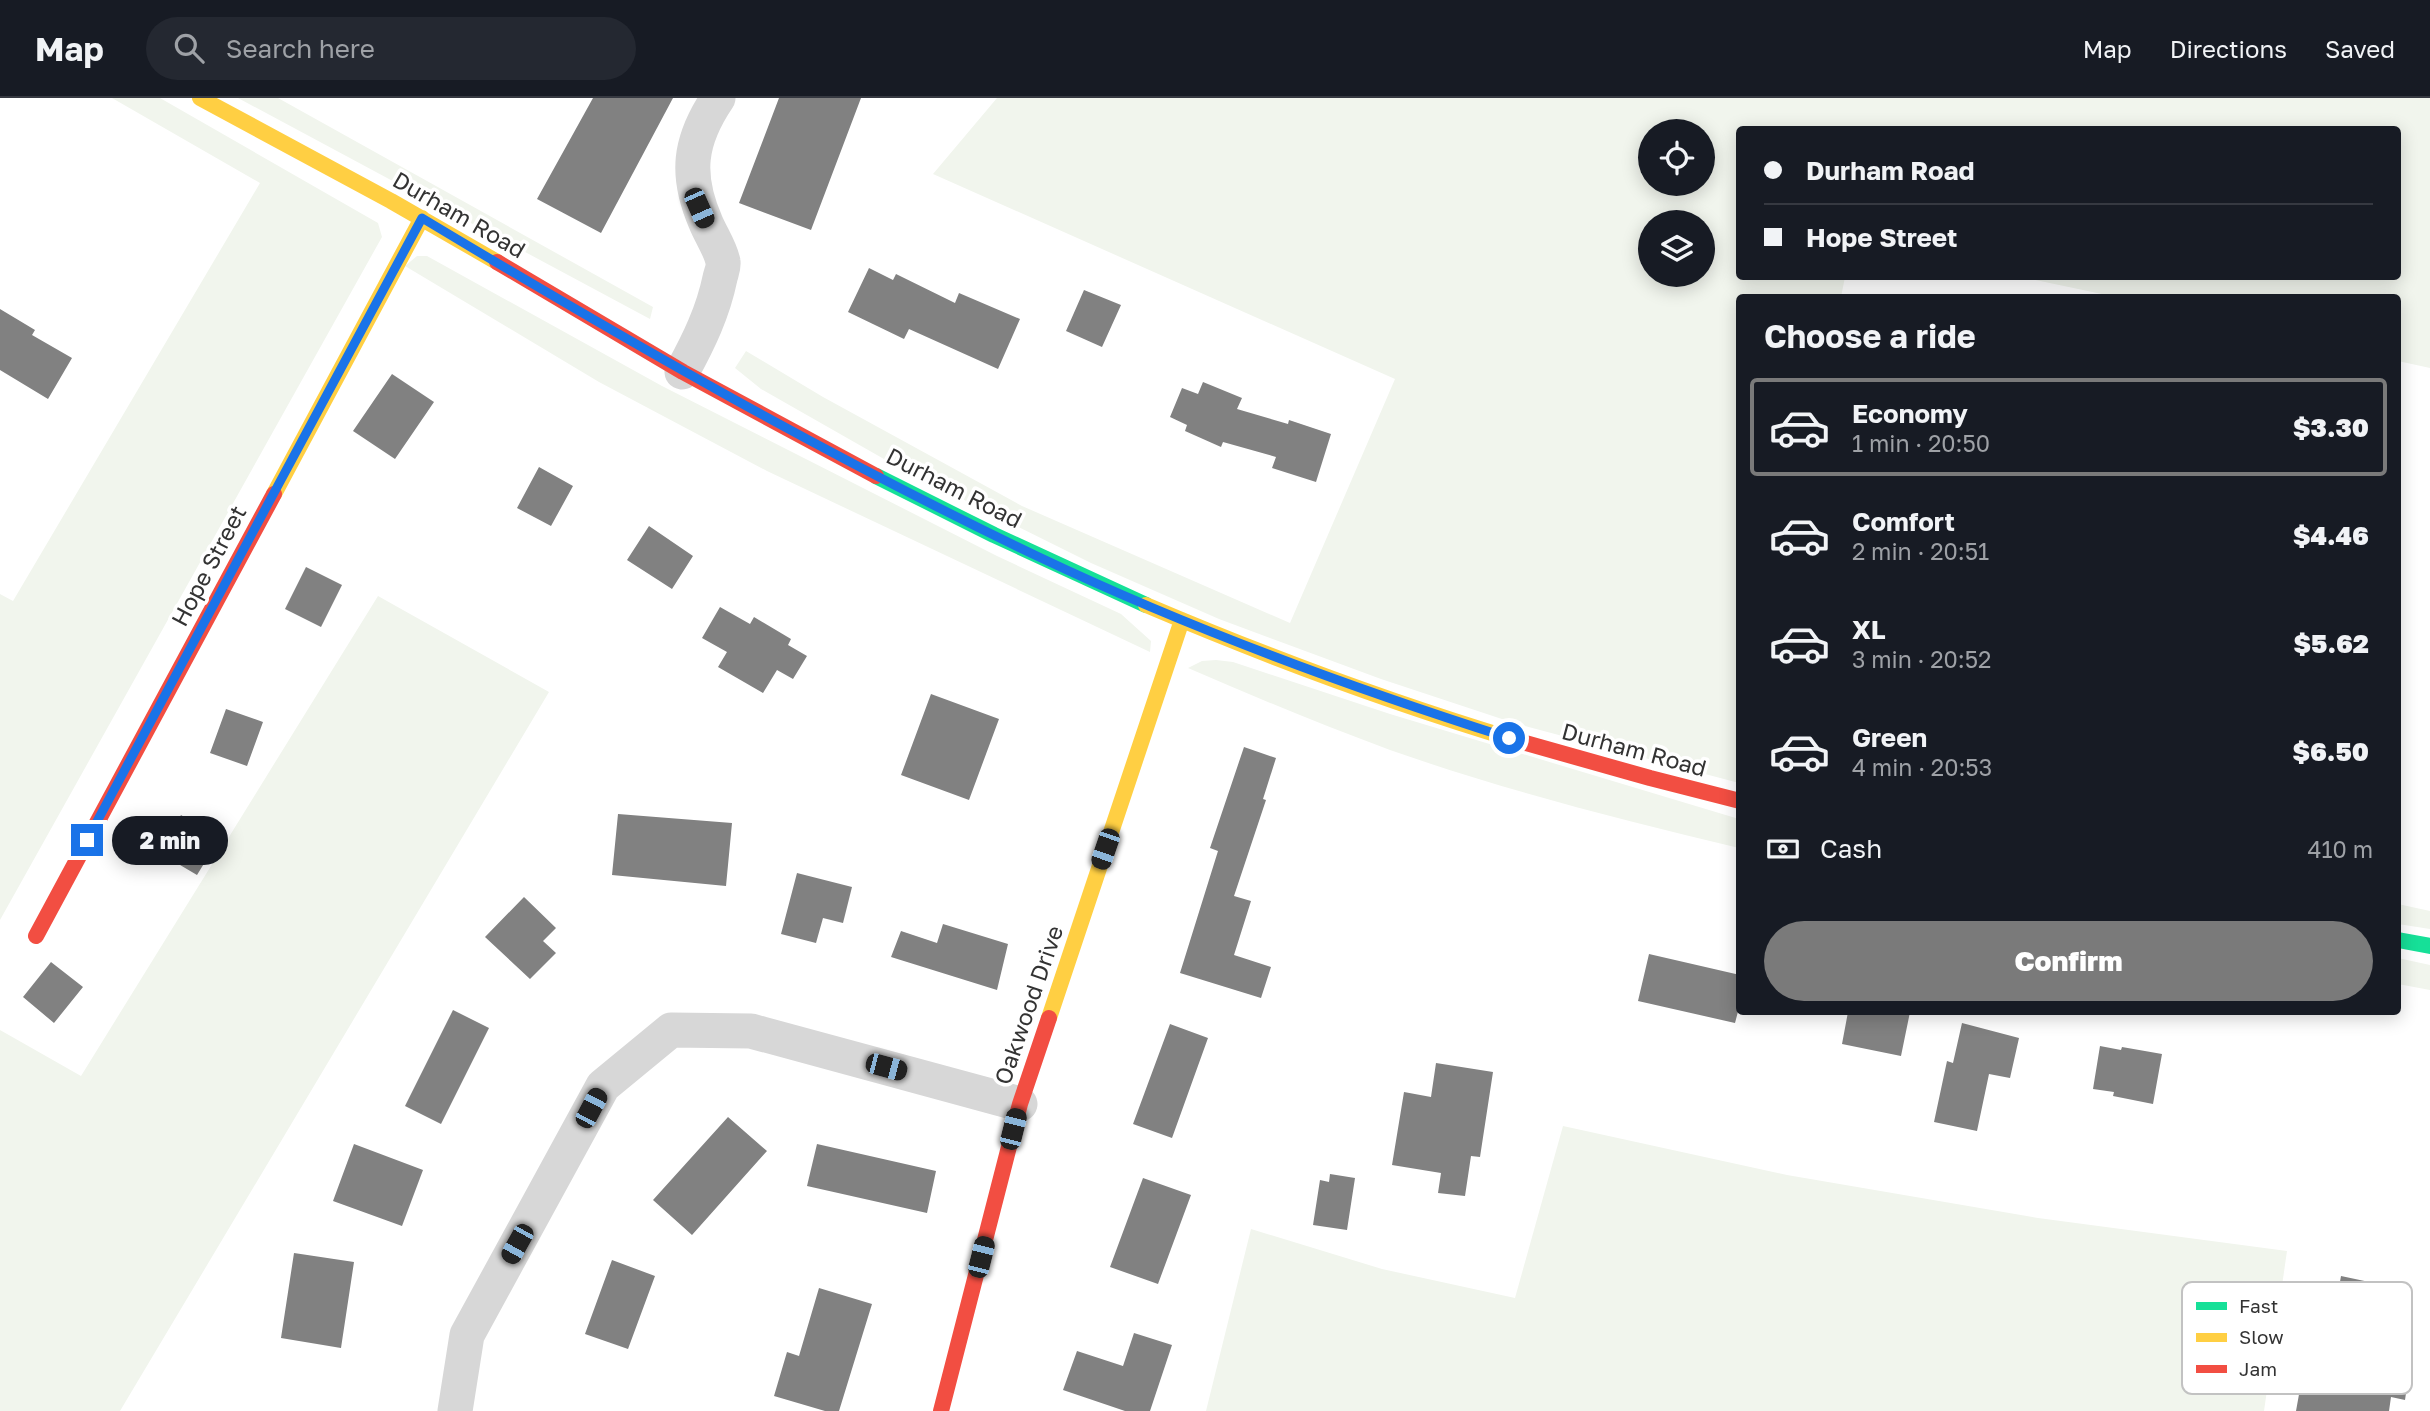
<!DOCTYPE html>
<html lang="en">
<head>
<meta charset="utf-8">
<style>
	:root { --surface:#171b24; --page:#242831; --text:#f1f3f6; --muted:#9ea1a6; --line:#363941; --accent:#7a7a7a }
	body { margin:0; font-family:"Golos Text",sans-serif; background:var(--page); color:var(--text); height:100vh; display:flex; flex-direction:column; font-size:26px; white-space:nowrap }
	* { box-sizing:border-box; margin:0 }
	p { font-size:23px; color:var(--muted) }
	.icon { flex:none; width:38px; height:38px; fill:none; stroke:currentColor; stroke-width:2; stroke-linecap:round; stroke-linejoin:round }
	.map { position:relative; flex:1; overflow:hidden }
	.side { position:absolute; left:1736px; top:196px; width:665px; height:721px; display:flex; flex-direction:column; background:var(--surface); border-radius:7px; box-shadow:0 4px 18px #0003 }
	.side>* { flex:none }
	.banner { position:absolute; left:1736px; top:28px; width:665px; height:154px; border-radius:7px; box-shadow:0 4px 18px #0003; display:grid; align-content:center; height:154px; padding:0 28px; background:var(--surface) }
	.buttons { position:absolute; left:1638px; top:21px; display:grid; gap:14px }
	.buttons a { display:grid; place-items:center; width:77px; height:77px; border-radius:50%; background:var(--surface); box-shadow:0 4px 18px #0003; font-size:35px }
	.end { position:absolute; width:32px; height:32px; margin:-16px; border:9px solid #1a73e8; background:#fff; box-shadow:0 0 0 4px #fff }
	.from { border-radius:50% }
	.bubble { position:absolute; height:49px; border-radius:24px; background:var(--surface); box-shadow:0 4px 18px #0003; font-size:23px; font-weight:800; line-height:49px; text-align:center }
	.car { position:absolute; width:21px; height:42px; margin:-21px -10px; border-radius:9px; box-shadow:0 0 5px 2px #0007; background:linear-gradient(#222 24%,#8ab4d8 0 40%,#222 0 76%,#8ab4d8 0 86%,#222 0) }
	.banner b { display:flex; align-items:center; gap:24px; height:66px; font-size:26px }
	.banner b+b { border-top:2px solid var(--line) }
	.banner i { width:18px; height:18px; background:var(--text) }
	ul { padding:0; list-style:none }
	li { display:flex; align-items:center; gap:21px; height:98px; margin:0 14px 10px; padding:0 14px; border:4px solid transparent; border-radius:7px }
	li div { flex:1 }
	li b { display:block; font-size:26px }
	li em { font-style:normal; font-weight:800 }
	li.on { border-color:var(--accent) }
	li>.icon { width:63px; height:63px; stroke-width:1.5 }
	h2 { padding:0 28px; font-size:32px; line-height:84px }
	.pay { display:flex; align-items:center; gap:18px; height:77px; padding:0 28px; font-size:26px }
	.pay p { margin-inline-start:auto }
	.cta { display:flex; gap:14px; margin-top:auto; padding:14px 28px }
	.cta a { flex:1; height:80px; border-radius:42px; background:var(--accent); color:#fff; font-size:28px; font-weight:800; line-height:80px; text-align:center }
	header { display:flex; align-items:center; gap:42px; box-sizing:border-box; height:98px; padding:0 35px; background:var(--surface); border-bottom:2px solid var(--line) }
	header strong { font-size:33px }
	nav { display:flex; gap:38px; margin-inline-start:auto; font-size:24px }
	.search { width:490px; height:63px; background:var(--page); display:flex; align-items:center; gap:18px; box-sizing:border-box; padding:0 24px; border-radius:38px; color:var(--muted); font-size:26px }
	.map>svg:first-child { display:block }
	.green { fill:#f1f5ed; fill-rule:evenodd }
	.building { fill:#818181 }
	.lines { fill:none; stroke-linecap:round; stroke-linejoin:round }
	.street { stroke:#d7d7d7; stroke-width:35 }
	.fast { stroke:#16e098; stroke-width:16 }
	.slow { stroke:#ffcf43; stroke-width:16 }
	.jam { stroke:#f24e42; stroke-width:16 }
	.route { stroke:#1a73e8; stroke-width:9 }
	.labels { text-anchor:middle; stroke-width:7; stroke-linejoin:round; paint-order:stroke }
	.street-label { font-size:23px; fill:#333; stroke:#fff }
	.key { fill:#fff; stroke:#c2c2c2; stroke-width:2 }
	.key-label { font-size:19px; fill:#333 }
</style>
</head>
<body>
<header>
<strong>Map</strong>
<div class="search"><svg class="icon" aria-label="search" viewBox="0 0 24 24"><circle cx="10" cy="10" r="6"/><path d="M15 15l6 6"/></svg>Search here</div>
<nav><a>Map</a><a>Directions</a><a>Saved</a></nav>
</header>
<div class="map">
<svg width="2430" height="1313" viewBox="0 0 2430 1313">
	<rect width="100%" height="100%" fill="#fff"/>
	<path class="green" d="M112 0H160L378 125 382 139 0 822V496L13 503 260 85Z
		M238 0H278L653 209 650 221Z
		M997 0H2430V270L2398 263V200L2116 199 2022 179 2398 178V32H1740V178L1845 179 1841 199 1740 200 1739 685 1517 626 1381 581 1219 521 1091 465 898 369 761 291 735 270 746 253 823 299 1022 408 1290 525 1395 281 933 76ZM1650 33H1703V86H1650ZM1650 124H1703V177H1650Z
		M417 158H427L662 288 997 458 1121 516 1151 543 1150 554 767 373 599 284 405 168Z
		M378 498 549 594 120 1313H0V932L81 978Z
		M1216 562 1233 564 1390 616 1739 721V750C1622 722 1504 692 1390 652 1322 627 1255 599 1188 570L1202 563Z
		M2398 806 2430 813V831L2398 826Z
		M2398 860 2430 867V892L2398 886Z
		M1563 1028 1787 1077 2038 1120 2287 1153 2264 1313H1206L1251 1131 1382 1171 1515 1200Z"/>
	<path class="building" d="M593 0H673L601 135 537 101Z
		M779 0H861L811 132 739 105Z
		M869 170 893 182 896 176 955 205 959 195 1020 221 998 271 909 231 904 241 848 214Z
		M1084 192 1121 207 1102 249 1066 233Z
		M0 211 35 232 32 237 72 260 48 301 0 272Z
		M392 276 434 304 395 361 353 333Z
		M1203 284 1242 300 1237 311 1288 326 1289 322 1331 336 1316 384 1272 370 1276 359 1223 344 1221 349 1185 333 1187 327 1170 319 1182 290 1198 296Z
		M539 369 573 388 551 428 517 410Z
		M649 428 693 458 672 491 627 462Z
		M306 469 342 487 321 529 285 511Z
		M720 509 750 526 754 519 791 541 788 547 807 558 793 581 777 572 763 595 718 569 727 554 702 540Z
		M931 596 999 621 969 702 901 677Z
		M226 611 263 624 247 668 210 655Z
		M1244 649 1276 660 1263 701 1266 702 1234 798 1251 803 1234 857 1271 869 1261 900 1180 875 1218 753 1210 750Z
		M618 716 732 725 726 788 612 777Z
		M181 717 219 741 197 777 158 754Z
		M797 775 852 789 843 825 823 820 816 845 781 836Z
		M524 799 556 830 543 843 556 855 530 881 485 839Z
		M943 826 1008 846 997 892 891 859 901 833 937 845Z
		M1649 856 1740 877V906L1735 925 1638 903Z
		M51 864 83 889 54 925 23 899Z
		M453 912 489 930 441 1026 405 1008Z
		M1848 914H1910L1901 958 1842 946Z
		M1962 925 2019 940 2010 980 1989 976 1977 1033 1934 1024 1947 963 1953 965Z
		M1170 926 1208 940 1172 1040 1133 1026Z
		M2100 948 2121 952 2122 949 2162 956 2153 1006 2113 998 2114 994 2093 991Z
		M1436 965 1493 974 1480 1059 1471 1058 1465 1098 1438 1095 1441 1075 1392 1067 1404 994 1431 999Z
		M728 1019 767 1053 692 1137 653 1102Z
		M354 1046 423 1072 402 1128 333 1103Z
		M817 1046 936 1073 927 1115 807 1088Z
		M1330 1076 1355 1080 1347 1132 1313 1127 1320 1082 1329 1084Z
		M1143 1080 1191 1097 1158 1186 1110 1169Z
		M294 1155 354 1164 341 1250 281 1240Z
		M612 1162 655 1178 628 1251 585 1236Z
		M2341 1178 2374 1185 2371 1201 2406 1207 2401 1250 2412 1254 2405 1302 2391 1299 2389 1313H2296L2318 1191 2338 1195Z
		M819 1190 872 1206 839 1313H825L774 1298 787 1254 799 1258Z
		M1134 1235 1172 1247 1150 1313H1125L1063 1292 1077 1253 1123 1268Z"/>
	<g class="lines">
		<path class="street" d="M682 274C699 243 713 214 720 180 721 175 724 169 723 164 721 152 711 137 706 125 685 77 689 43 718 0
			M455 1313 467 1237 603 988 671 932 751 933 1020 1006"/>
		<path class="fast" d="M876 378 994 437 1146 507
			M2398 842 2430 848"/>
		<path class="slow" d="M200 0 391 103 497 164
			M274 396 422 120
			M1146 507C1266 558 1389 604 1515 642
			M1049 920 1182 522"/>
		<path class="jam" d="M497 164 683 274 876 378
			M1515 642 1650 680 1740 703
			M36 838 274 396
			M941 1313 1020 1006 1049 920"/>
	</g>
	<g class="lines">
		<path class="route" d="M87 742 422 120C623 241 827 358 1039 459 1191 531 1349 589 1509 640"/>
	</g>
	<g class="labels">
		<g class="street-label">
			<text transform="translate(459 117) rotate(30)" y="8">Durham Road</text>
			<text transform="translate(954 390) rotate(27)" y="8">Durham Road</text>
			<text transform="translate(209 468) rotate(-62)" y="8">Hope Street</text>
			<text transform="translate(1634 652) rotate(15)" y="8">Durham Road</text>
			<text transform="translate(1029 907) rotate(-71)" y="8">Oakwood Drive</text>
		</g>
	</g>
	<rect x="2182" y="1184" width="230" height="112" rx="10" class="key"/>
	<rect x="2196" y="1204" width="31" height="8" fill="#16e098"/>
	<rect x="2196" y="1235" width="31" height="9" fill="#ffcf43"/>
	<rect x="2196" y="1267" width="31" height="8" fill="#f24e42"/>
	<g class="key-label">
		<text x="2239" y="1215">Fast</text>
		<text x="2239" y="1246">Slow</text>
		<text x="2239" y="1278">Jam</text>
	</g>
</svg>
<div class="buttons">
<a><svg class="icon" aria-label="locate" viewBox="0 0 24 24"><circle cx="12" cy="12" r="6"/><path d="M12 2v4M12 18v4M2 12h4M18 12h4"/></svg></a>
<a><svg class="icon" aria-label="layers" viewBox="0 0 24 24"><path d="M12 4l9 5-9 5-9-5zM3 14l9 5 9-5"/></svg></a>
</div>
<i class="end from" style="left:1509px;top:640px"></i>
<i class="end" style="left:87px;top:742px"></i>
<div class="bubble" style="left:112px;top:718px;width:116px">2 min</div>
<i class="car" style="left:699px;top:110px;rotate:156deg"></i>
<i class="car" style="left:1105px;top:751px;rotate:199deg"></i>
<i class="car" style="left:886px;top:969px;rotate:105deg"></i>
<i class="car" style="left:591px;top:1010px;rotate:28deg"></i>
<i class="car" style="left:1013px;top:1031px;rotate:14deg"></i>
<i class="car" style="left:517px;top:1146px;rotate:209deg"></i>
<i class="car" style="left:981px;top:1159px;rotate:14deg"></i>
<div class="banner">
<b><i class="from"></i>Durham Road</b>
<b><i></i>Hope Street</b>
</div>
<section class="side">
<h2>Choose a ride</h2>
<ul>
<li class="on"><svg class="icon" aria-label="car" viewBox="0 0 24 24"><path d="M5 17H2v-5l4-1 3-4h7l3 4 3 1v5h-3M9 17h6M6 11h13"/><circle cx="7" cy="17" r="2"/><circle cx="17" cy="17" r="2"/></svg><div><b>Economy</b><p>1 min · 20:50</p></div><em>$3.30</em></li>
<li><svg class="icon" aria-label="car" viewBox="0 0 24 24"><path d="M5 17H2v-5l4-1 3-4h7l3 4 3 1v5h-3M9 17h6M6 11h13"/><circle cx="7" cy="17" r="2"/><circle cx="17" cy="17" r="2"/></svg><div><b>Comfort</b><p>2 min · 20:51</p></div><em>$4.46</em></li>
<li><svg class="icon" aria-label="car" viewBox="0 0 24 24"><path d="M5 17H2v-5l4-1 3-4h7l3 4 3 1v5h-3M9 17h6M6 11h13"/><circle cx="7" cy="17" r="2"/><circle cx="17" cy="17" r="2"/></svg><div><b>XL</b><p>3 min · 20:52</p></div><em>$5.62</em></li>
<li><svg class="icon" aria-label="car" viewBox="0 0 24 24"><path d="M5 17H2v-5l4-1 3-4h7l3 4 3 1v5h-3M9 17h6M6 11h13"/><circle cx="7" cy="17" r="2"/><circle cx="17" cy="17" r="2"/></svg><div><b>Green</b><p>4 min · 20:53</p></div><em>$6.50</em></li>
</ul>
<div class="pay"><svg class="icon" aria-label="cash" viewBox="0 0 24 24"><path d="M3 7h18v10H3z"/><circle cx="12" cy="12" r="2"/></svg>Cash<p>410 m</p></div>
<div class="cta"><a>Confirm</a></div>
</section>
</div>
</body>
</html>
